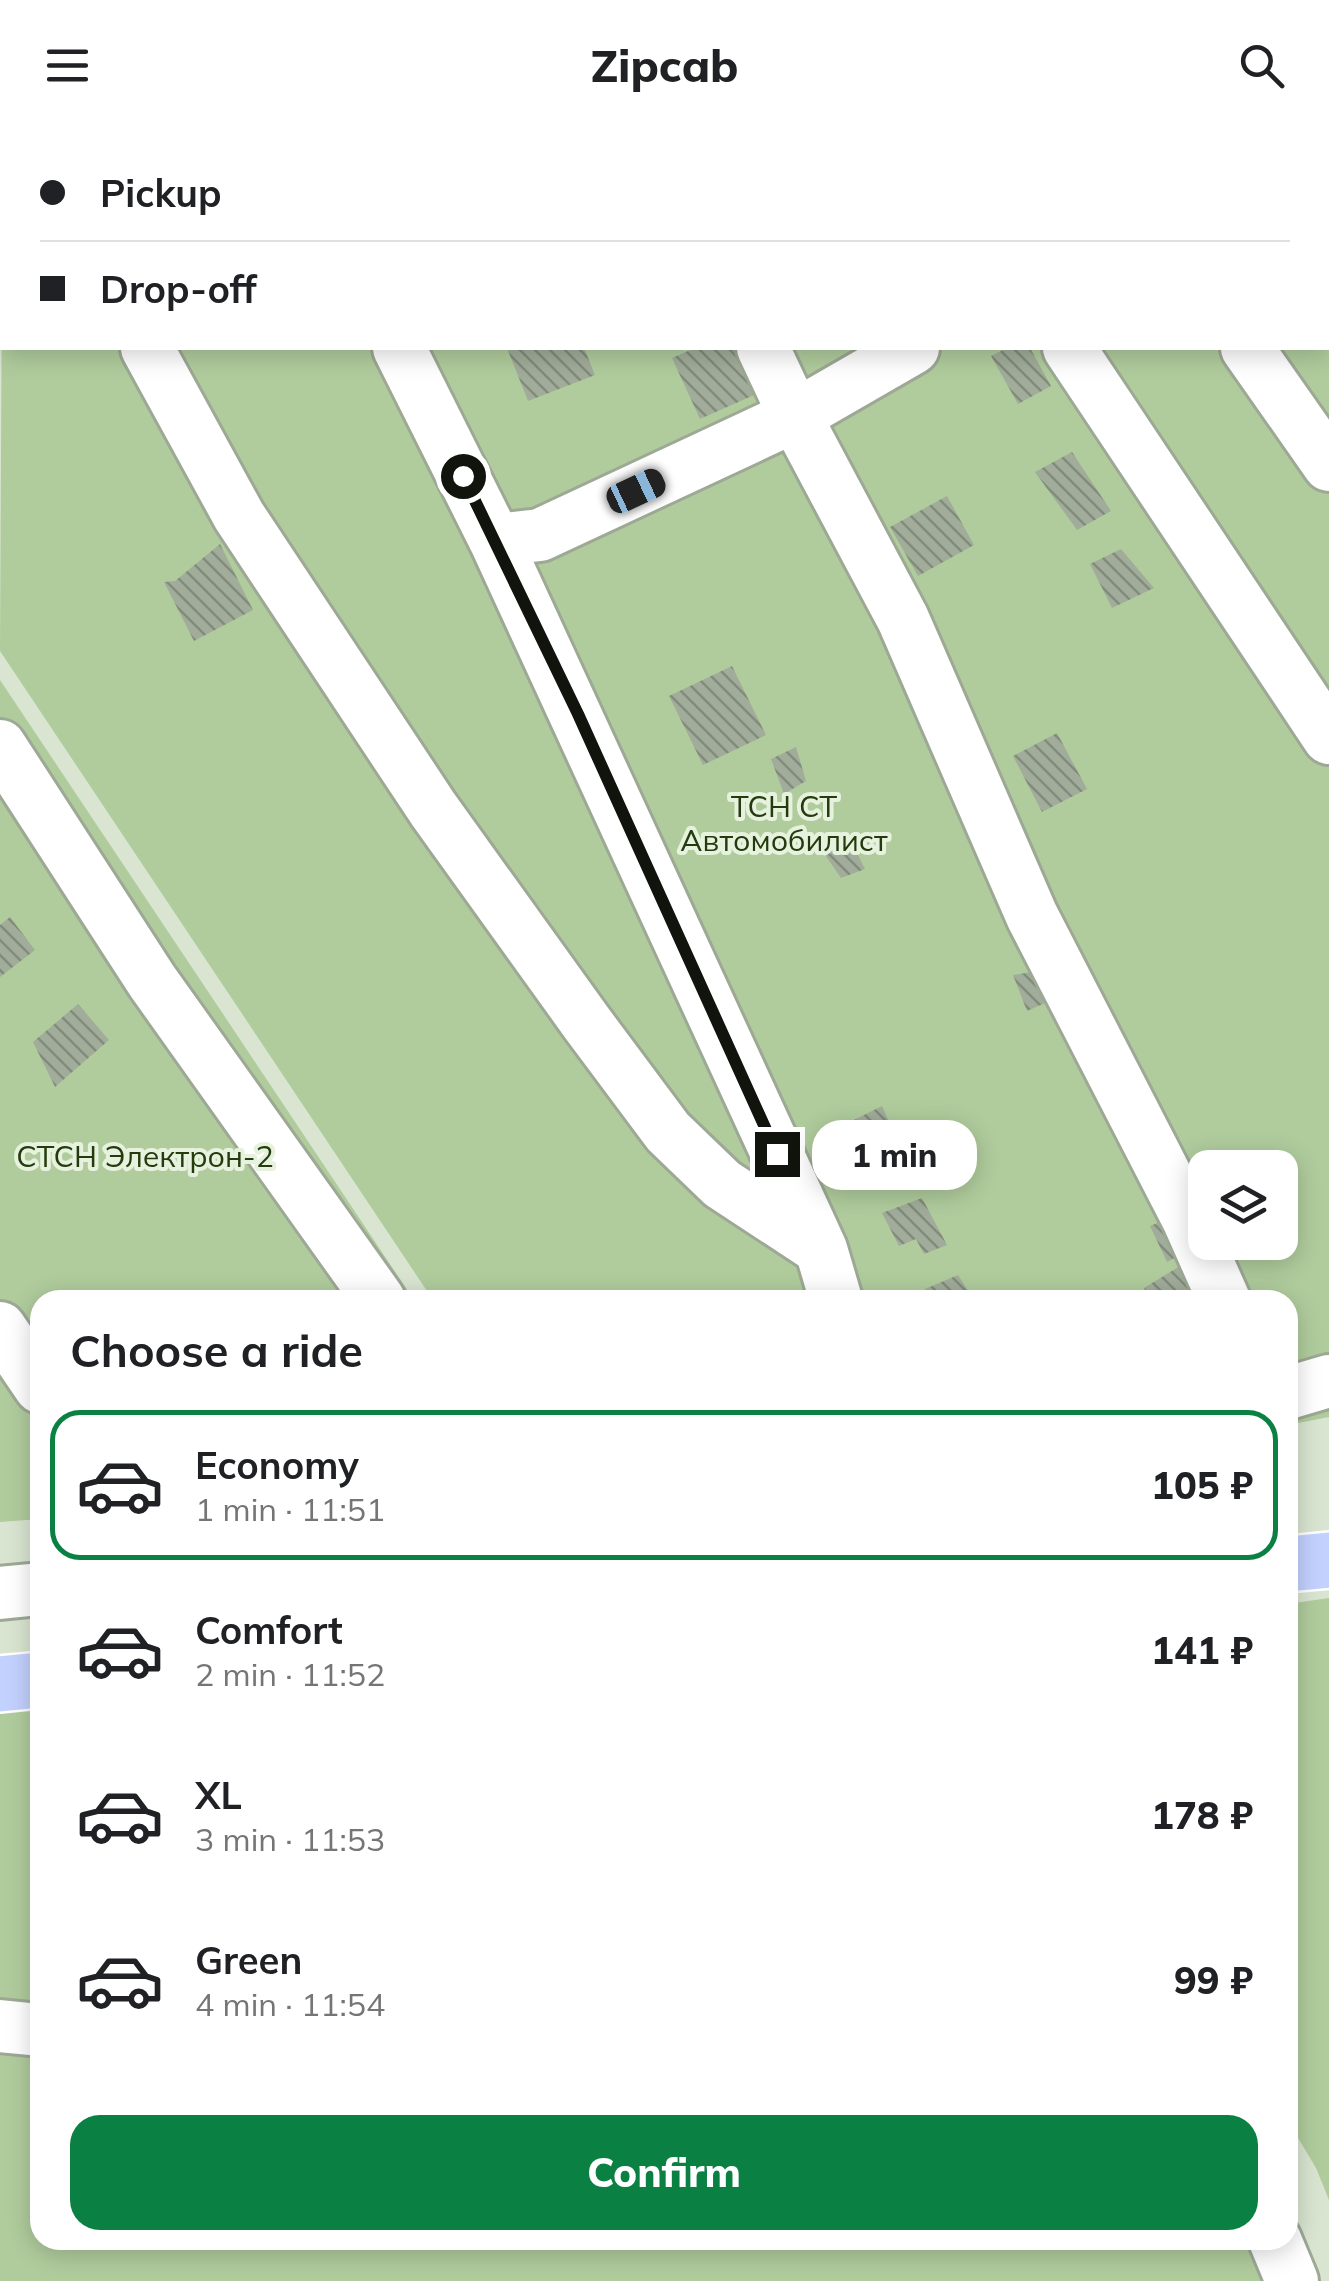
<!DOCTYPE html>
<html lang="en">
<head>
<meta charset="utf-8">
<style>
	:root { --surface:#fff; --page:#f2f2f2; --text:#202124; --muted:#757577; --line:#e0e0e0; --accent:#0b8043 }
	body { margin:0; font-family:Mulish,sans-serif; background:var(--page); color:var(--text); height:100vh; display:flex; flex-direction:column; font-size:38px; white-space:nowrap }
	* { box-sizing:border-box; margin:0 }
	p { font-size:32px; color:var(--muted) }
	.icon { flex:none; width:55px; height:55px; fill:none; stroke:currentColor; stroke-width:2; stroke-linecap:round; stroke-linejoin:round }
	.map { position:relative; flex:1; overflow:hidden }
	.sheet { position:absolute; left:30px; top:1160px; width:1268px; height:960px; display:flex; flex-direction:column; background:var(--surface); border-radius:30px; box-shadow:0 5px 25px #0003 }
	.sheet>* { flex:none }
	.banner { position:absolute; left:0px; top:0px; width:1330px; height:220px; box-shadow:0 5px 25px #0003; display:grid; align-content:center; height:220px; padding:0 40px; background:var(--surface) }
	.tools { position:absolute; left:1188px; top:1020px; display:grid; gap:20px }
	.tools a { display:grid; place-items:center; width:110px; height:110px; border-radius:20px; background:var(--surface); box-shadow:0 5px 25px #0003; font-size:50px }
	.end { position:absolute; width:45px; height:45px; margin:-22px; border:12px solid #10140d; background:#fff; box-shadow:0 0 0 5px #fff }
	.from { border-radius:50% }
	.bubble { position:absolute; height:70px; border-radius:30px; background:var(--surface); box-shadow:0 5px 25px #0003; font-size:32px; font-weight:800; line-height:70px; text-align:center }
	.car { position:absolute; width:30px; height:60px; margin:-30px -15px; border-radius:12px; box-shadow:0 0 8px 2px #0007; background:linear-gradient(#222 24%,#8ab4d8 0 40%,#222 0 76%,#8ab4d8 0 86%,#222 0) }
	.banner b { display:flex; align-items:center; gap:35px; height:95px; font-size:38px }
	.banner b+b { border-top:2px solid var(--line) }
	.banner i { width:25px; height:25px; background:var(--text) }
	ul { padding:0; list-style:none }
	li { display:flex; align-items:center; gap:30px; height:150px; margin:0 20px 15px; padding:0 20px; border:5px solid transparent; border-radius:30px }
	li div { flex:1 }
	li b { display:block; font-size:38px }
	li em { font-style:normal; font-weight:800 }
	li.on { border-color:var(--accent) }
	li>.icon { width:90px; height:90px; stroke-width:1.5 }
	h2 { padding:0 40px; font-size:45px; line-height:120px }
	.button { display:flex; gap:20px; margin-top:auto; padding:20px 40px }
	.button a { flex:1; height:115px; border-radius:30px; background:var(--accent); color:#fff; font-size:40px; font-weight:800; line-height:115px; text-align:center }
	header { display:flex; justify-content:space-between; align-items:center; height:130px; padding:0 40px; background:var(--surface); font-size:45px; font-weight:800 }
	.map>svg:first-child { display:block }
	.garden { fill:#b0cc9d; fill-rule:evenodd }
	.building { fill:url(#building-back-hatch) }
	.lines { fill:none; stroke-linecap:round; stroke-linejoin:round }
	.minor-casing { stroke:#9da895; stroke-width:58 }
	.major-casing { stroke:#fff; stroke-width:60 }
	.path { stroke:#98a292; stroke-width:6; stroke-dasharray:2.5 8; stroke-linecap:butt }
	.minor { stroke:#fff; stroke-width:52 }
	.major { stroke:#c3d1fe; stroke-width:55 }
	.route { stroke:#10140d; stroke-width:12 }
	.labels { text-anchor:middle; stroke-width:8; stroke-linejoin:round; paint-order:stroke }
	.park-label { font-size:30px; fill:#243b0e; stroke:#e6f2de }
</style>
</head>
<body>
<header><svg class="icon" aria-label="menu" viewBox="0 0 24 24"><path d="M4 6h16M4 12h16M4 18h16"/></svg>Zipcab<svg class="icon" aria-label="search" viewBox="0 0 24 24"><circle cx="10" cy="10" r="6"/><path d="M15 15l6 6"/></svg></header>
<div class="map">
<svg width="1329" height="2151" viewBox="0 0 1329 2151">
	<defs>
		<pattern id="building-back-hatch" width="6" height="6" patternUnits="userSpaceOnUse" patternTransform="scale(2.5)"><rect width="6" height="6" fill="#a1ad9a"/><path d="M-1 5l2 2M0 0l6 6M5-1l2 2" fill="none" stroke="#828c7c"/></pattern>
	</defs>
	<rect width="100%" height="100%" fill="#d9e5d1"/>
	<path class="garden" d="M106 0H1329V1287L1288 1295V1170H433L0 521 2 128V218H1328V2H105ZM1205 1038H1280V1112H1205Z
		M0 550 414 1170H40V1389L0 1392Z
		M1329 1468V2070L1316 2038 1288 1991V1474Z
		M40 1577V2110H1266L1284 2151H0V1581Z"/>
	<path class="building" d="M507 218H584L595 245 528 271Z
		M695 218H740L761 262 700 289 672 228Z
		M1007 218H1030L1051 256 1018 274 991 226Z
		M1072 322 1111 381 1077 400 1035 342Z
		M947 366 974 415 918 446 890 397Z
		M220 414 253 480 194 511 164 452 175 451Z
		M1121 419 1154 458 1112 478 1090 434Z
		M732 536 766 605 703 635 669 566Z
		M1057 603 1087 659 1042 682 1013 626Z
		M796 617 806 651 784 664 771 629Z
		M850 709 865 739 841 748 821 719Z
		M10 787 35 820 0 847V795Z
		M1032 842 1059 867 1027 881 1013 845Z
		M78 874 109 910 55 957 33 912Z
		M882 976 896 1007 859 1029 852 1011 840 997Z
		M922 1068 947 1115 924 1124 916 1109 899 1116 882 1083Z
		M1175 1086 1190 1120 1167 1132 1150 1096Z
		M1180 1136 1200 1170H1151L1144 1158Z
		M958 1145 974 1170H934L925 1159Z
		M36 1827H40V1869L33 1868Z"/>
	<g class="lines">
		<g class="minor-casing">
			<path id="minor" d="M291 0 293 2
				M661 0 662 2
				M1087 0 1089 2
				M147 218 239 386 433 679 586 892 668 1002 722 1054 821 1119
				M399 218 495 410
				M763 218 795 286 903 489 1032 786 1188 1089 1224 1170
				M1069 218 1329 608
				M1247 218 1329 335
				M0 616 152 851 379 1170
				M836 1170 821 1119 495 410 540 405 795 286 913 218
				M0 1198 40 1257
				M1288 1263 1329 1251
				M0 1463 40 1459
				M0 1896 40 1900
				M1275 2110 1292 2151"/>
		</g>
		<g class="major-casing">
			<path id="major" d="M1288 1434 1329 1430
				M0 1554 40 1550"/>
		</g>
		<path class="path" d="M93 2 94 0
			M0 119 2 117"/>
		<use href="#minor" class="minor"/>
		<use href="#major" class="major"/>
	</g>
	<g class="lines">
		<path class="route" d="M463 346 578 584 777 1024"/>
	</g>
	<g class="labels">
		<g class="park-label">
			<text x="784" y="687">ТСН СТ<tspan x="784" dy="34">Автомобилист</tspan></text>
			<text x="145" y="1037">СТСН Электрон-2</text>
		</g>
	</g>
</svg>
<div class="tools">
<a><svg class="icon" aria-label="layers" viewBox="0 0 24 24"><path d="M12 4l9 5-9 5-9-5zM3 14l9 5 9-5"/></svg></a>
</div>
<i class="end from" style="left:463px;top:346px"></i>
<i class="end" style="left:777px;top:1024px"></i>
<div class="bubble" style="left:812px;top:990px;width:165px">1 min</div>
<i class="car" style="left:636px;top:361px;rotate:65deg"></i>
<div class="banner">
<b><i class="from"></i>Pickup</b>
<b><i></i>Drop-off</b>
</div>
<section class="sheet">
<h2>Choose a ride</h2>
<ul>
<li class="on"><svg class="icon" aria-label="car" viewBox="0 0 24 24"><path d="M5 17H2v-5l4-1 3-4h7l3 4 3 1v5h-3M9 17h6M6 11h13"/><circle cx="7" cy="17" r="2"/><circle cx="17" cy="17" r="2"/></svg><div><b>Economy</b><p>1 min · 11:51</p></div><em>105 ₽</em></li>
<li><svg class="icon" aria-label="car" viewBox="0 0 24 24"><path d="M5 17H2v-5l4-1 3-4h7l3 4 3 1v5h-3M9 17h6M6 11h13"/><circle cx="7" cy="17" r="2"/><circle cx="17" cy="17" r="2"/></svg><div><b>Comfort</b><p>2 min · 11:52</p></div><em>141 ₽</em></li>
<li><svg class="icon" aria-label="car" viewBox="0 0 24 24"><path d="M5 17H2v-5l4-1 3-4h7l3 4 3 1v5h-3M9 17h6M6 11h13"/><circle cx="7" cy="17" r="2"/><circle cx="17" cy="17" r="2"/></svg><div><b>XL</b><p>3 min · 11:53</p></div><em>178 ₽</em></li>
<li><svg class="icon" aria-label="car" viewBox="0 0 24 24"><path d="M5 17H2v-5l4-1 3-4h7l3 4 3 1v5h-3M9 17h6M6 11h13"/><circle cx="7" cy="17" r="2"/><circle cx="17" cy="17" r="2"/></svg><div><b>Green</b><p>4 min · 11:54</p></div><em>99 ₽</em></li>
</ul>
<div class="button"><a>Confirm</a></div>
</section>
</div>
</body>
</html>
